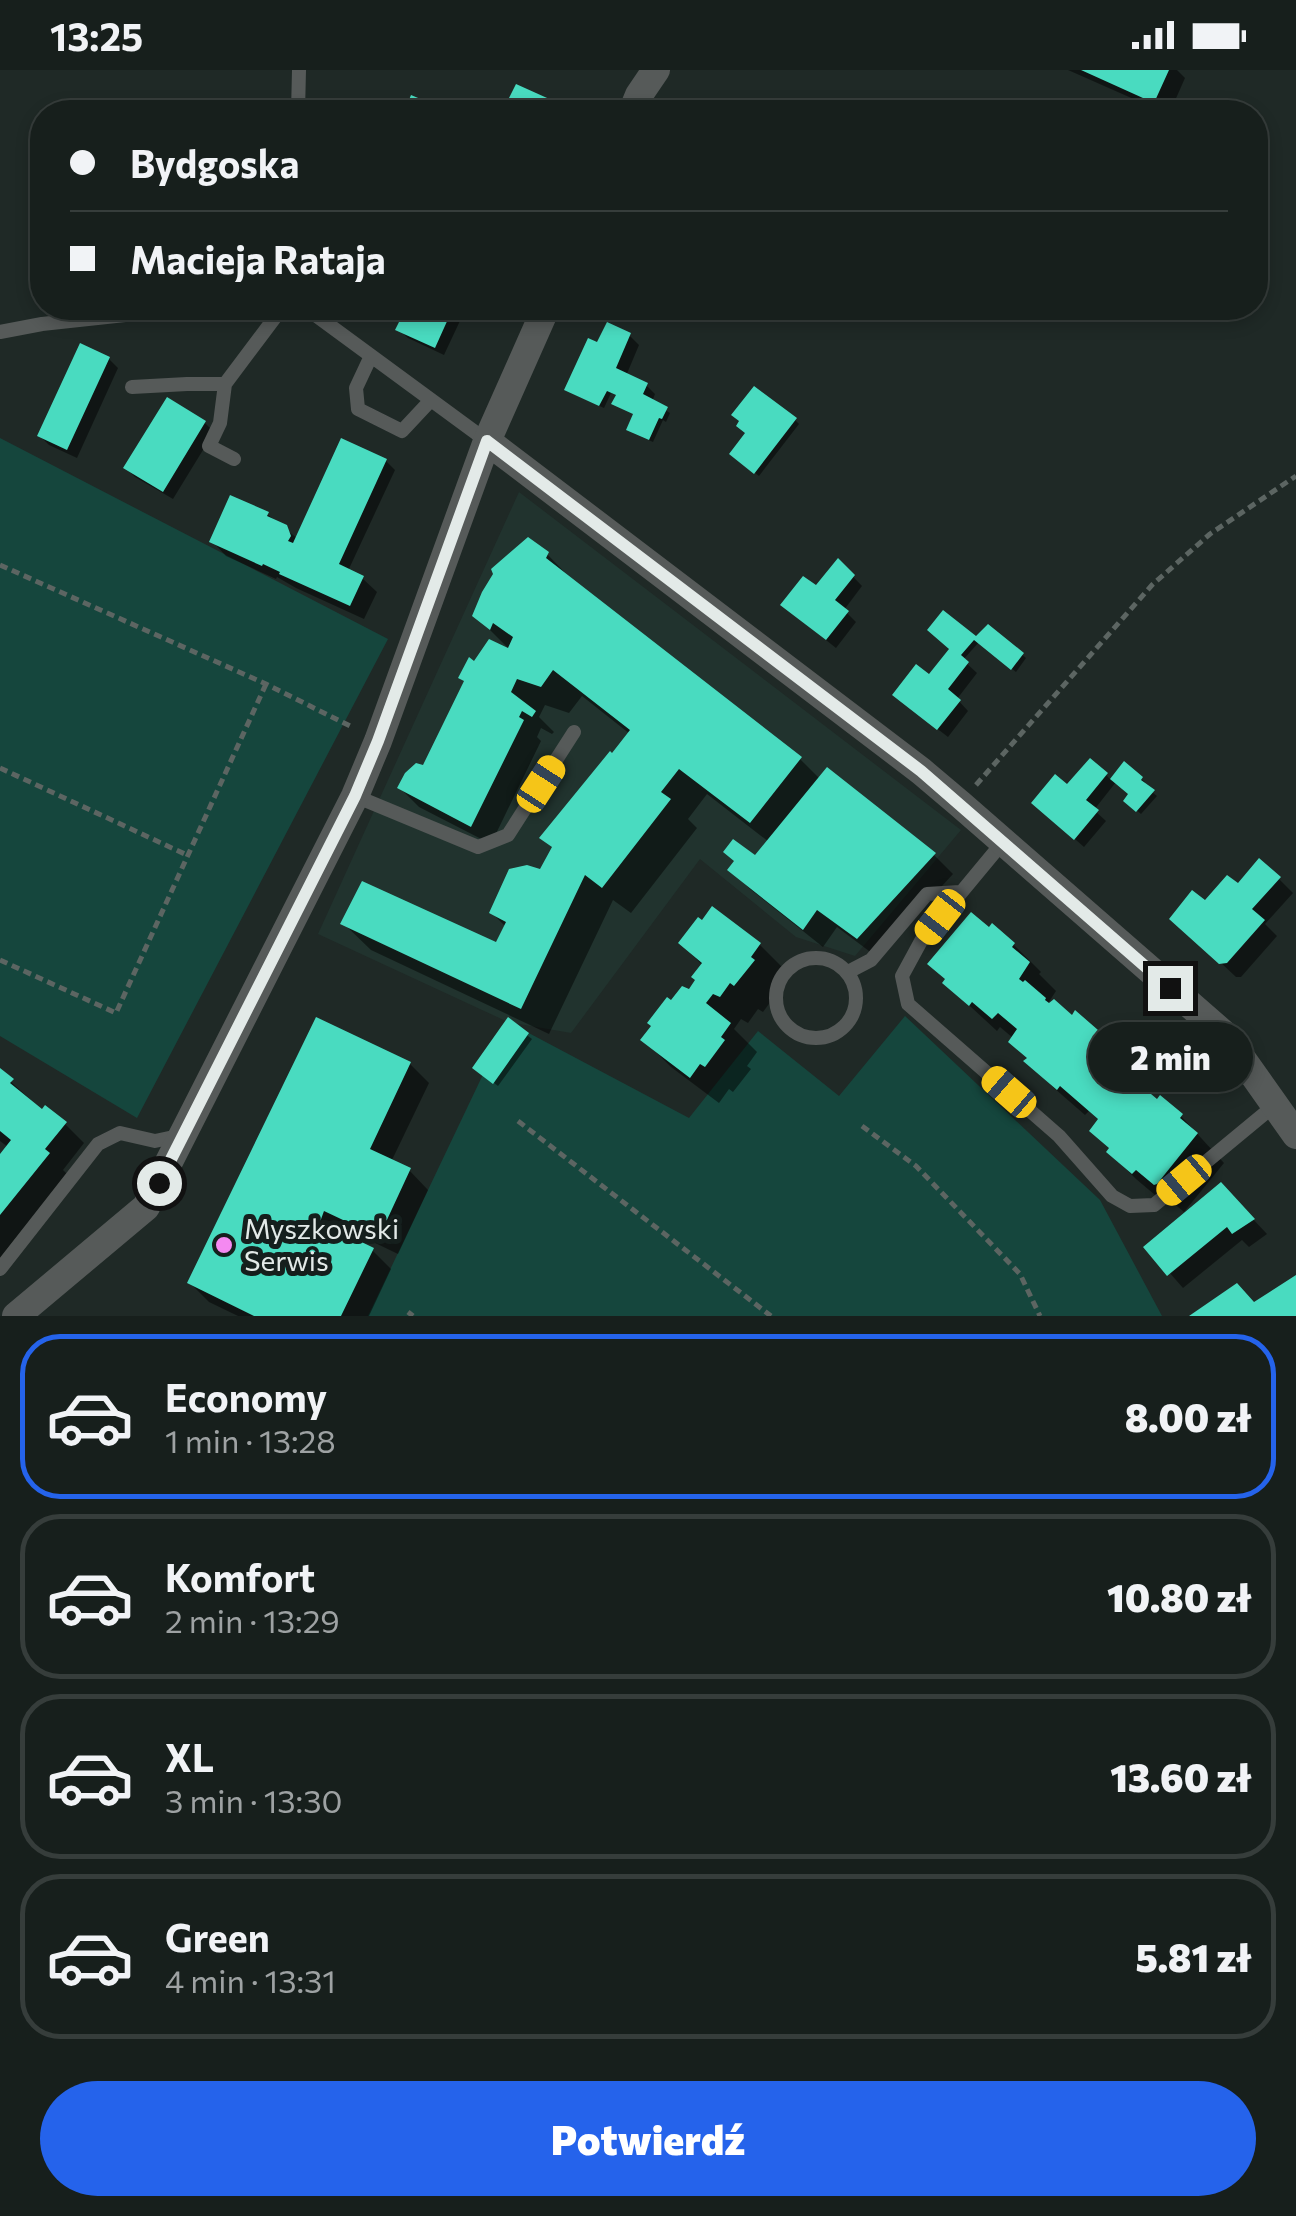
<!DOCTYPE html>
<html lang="pl">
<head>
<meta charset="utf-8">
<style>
	:root { --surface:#171f1c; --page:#202725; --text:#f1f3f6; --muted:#9ea2a3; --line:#363d3b; --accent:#2563eb }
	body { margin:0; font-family:Commissioner,sans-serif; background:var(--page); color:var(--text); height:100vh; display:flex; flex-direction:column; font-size:38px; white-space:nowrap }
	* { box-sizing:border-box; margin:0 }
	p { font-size:32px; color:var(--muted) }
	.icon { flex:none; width:55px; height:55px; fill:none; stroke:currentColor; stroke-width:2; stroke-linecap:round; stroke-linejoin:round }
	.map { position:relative; height:1246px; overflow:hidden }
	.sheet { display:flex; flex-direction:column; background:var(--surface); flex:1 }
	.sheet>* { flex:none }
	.hud { position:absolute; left:30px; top:30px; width:1238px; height:220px; border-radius:40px; box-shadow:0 5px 15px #0003,0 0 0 2px var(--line); display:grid; align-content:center; height:220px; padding:0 40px; background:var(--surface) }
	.end { position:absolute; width:45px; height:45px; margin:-22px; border:12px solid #e3eae8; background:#111; box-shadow:0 0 0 5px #111 }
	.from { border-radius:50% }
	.bubble { position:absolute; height:70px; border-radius:35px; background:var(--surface); box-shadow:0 5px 15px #0003,0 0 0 2px var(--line); font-size:32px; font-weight:800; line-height:70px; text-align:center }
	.car { position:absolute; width:30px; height:60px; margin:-30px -15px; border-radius:12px; box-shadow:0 0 8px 2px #0007; background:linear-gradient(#f5c518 24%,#345 0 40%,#f5c518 0 76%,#345 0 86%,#f5c518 0) }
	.hud b { display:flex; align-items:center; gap:35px; height:95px; font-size:38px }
	.hud b+b { border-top:2px solid var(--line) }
	.hud i { width:25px; height:25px; background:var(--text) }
	ul { padding:18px 0 0; list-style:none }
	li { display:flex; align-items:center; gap:30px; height:165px; margin:0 20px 15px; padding:0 20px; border:5px solid var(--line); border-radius:40px }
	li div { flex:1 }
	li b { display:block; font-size:38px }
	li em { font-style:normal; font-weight:800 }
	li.selected { border-color:var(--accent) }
	li>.icon { width:90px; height:90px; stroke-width:1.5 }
	.cta { display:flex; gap:20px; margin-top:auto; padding:20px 40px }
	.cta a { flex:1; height:115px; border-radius:60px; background:var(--accent); color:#fff; font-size:40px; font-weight:800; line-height:115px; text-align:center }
	.status { display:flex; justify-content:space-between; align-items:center; height:70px; padding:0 50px; background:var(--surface); direction:ltr }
	.status svg { height:28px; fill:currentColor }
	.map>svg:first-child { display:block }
	.built { fill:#21332e }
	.green { fill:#15463d }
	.shadow { fill:#0007 }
	.building { fill:#49dbc0 }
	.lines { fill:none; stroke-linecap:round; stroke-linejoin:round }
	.path { stroke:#5c6562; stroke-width:5; stroke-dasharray:8 5; stroke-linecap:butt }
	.lane { stroke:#565a59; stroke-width:14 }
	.street { stroke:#565a59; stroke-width:28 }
	.route { stroke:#e3eae8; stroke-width:12 }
	.poi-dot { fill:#f489f1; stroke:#151f1d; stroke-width:4 }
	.labels { text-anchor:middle; stroke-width:10; stroke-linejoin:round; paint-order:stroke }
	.poi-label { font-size:28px; fill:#e3eae8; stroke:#151f1d; text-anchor:start }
</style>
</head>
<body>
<div class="status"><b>13:25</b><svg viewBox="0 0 49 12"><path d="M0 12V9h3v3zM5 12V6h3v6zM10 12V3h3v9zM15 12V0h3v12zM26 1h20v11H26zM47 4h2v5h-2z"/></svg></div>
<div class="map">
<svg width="1296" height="1246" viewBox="0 0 1296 1246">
	<rect width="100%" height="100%" fill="#1f2926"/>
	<path class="built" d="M519 422 961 760 855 886 796 867 700 789 571 963 508 952 318 864Z"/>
	<path class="green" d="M0 368 388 569 137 1048 0 966Z
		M905 946 1100 1130 1162 1246H368L508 952 689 1048 758 961 839 1026Z"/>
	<path class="shadow" d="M1068 0H1177L1185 8 1170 42H1163Z
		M517 17 554 34 563 42H505Z
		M408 238H466L444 285 408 268 398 259Z
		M629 265 639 275 626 306 646 315 655 324 652 332 670 343 666 352 663 350 653 372 633 363 636 345 614 334 618 326 611 323 604 338 571 323 599 275Z
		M109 289 118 298 77 388 49 375 40 366Z
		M795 350 799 354 759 406 736 388Z
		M204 352 214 362 173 429 135 407 126 398Z
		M386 391 395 400 348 501 362 508 377 522 364 549 296 518 277 507 276 509 226 486 212 471 267 444 298 469Z
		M547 484 574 512 800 689 820 709 934 785 953 804 877 887 837 857 823 877 750 819 731 800 755 789 769 772 707 724 688 749 697 758 631 843 613 830 549 964 371 880 343 853 497 875 506 857 492 843 541 803 554 779 543 768 630 664 582 626 569 643 545 635 539 647 554 662 552 664 541 658 537 667 541 671 491 774 419 737 400 718 424 698 484 602 511 581 475 545Z
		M838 491 862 516 844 540 856 552 836 578 793 544Z
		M988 557 1026 588 1016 602 979 572 963 590 977 603 957 629 968 641 948 667 904 633 952 579 930 560 976 570Z
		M1125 695 1141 709 1145 712 1143 715 1157 726 1141 744 1126 731 1131 724 1116 712 1094 740 1106 751 1084 777 1034 733 1068 718 1106 705 1112 711Z
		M1279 809 1293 823 1265 854 1277 866 1241 907H1236L1203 876 1205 833 1238 816Z
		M681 873 760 875 787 902 777 915 780 919 763 942 758 939 748 953 741 949 734 959 757 982 747 996 751 999 733 1022 729 1019 719 1033 671 997 644 970 672 933 689 923 703 896Z
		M1013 874 1041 902 1039 904 1056 921 1045 938 1096 962 1138 1008 1126 1026 1181 1046 1224 1093 1184 1142 1164 1125 1161 1130 1136 1109 1109 1082 1111 1080 1100 1051 1089 1041 1085 1045 1054 1018 1027 991 1029 989 1013 968 1000 957 997 961 945 913Z
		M508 951 532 969 498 1016 479 1001Z
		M410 994 429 1013 392 1090 409 1100 428 1120 398 1184 344 1158 341 1165 372 1180 391 1199 369 1246H238L209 1232 190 1213Z
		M0 1002 31 1030 30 1032 65 1054 84 1073 63 1100 67 1104 0 1188V1088L8 1077 0 1071Z
		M1235 1130 1267 1164 1249 1177 1242 1170 1183 1218 1147 1177Z"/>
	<path class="building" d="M1081 0H1169L1154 33Z
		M516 14 556 32 550 42H502Z
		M411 25 430 33 425 42H404Z
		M406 238H453L435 278 395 260Z
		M607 252 631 263 616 298 648 313 643 324 668 337 662 349 659 348 649 370 626 360 633 344 611 334 616 325 607 321 599 336 564 320 588 268 597 272Z
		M80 273 110 287 67 380 37 366Z
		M754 316 797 348 754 404 729 384 745 363 736 356 739 351 731 345Z
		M167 327 206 351 163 422 123 398Z
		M341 368 387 389 339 494 364 506 350 536 279 504 280 502 263 494 262 496 209 472 230 425 269 442 267 446 287 455 291 466 288 471 293 473Z
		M528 467 549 482 546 488 802 687 750 753 679 699 661 722 671 729 602 818 585 805 521 939 340 854 362 811 496 872 506 852 489 843 509 799 527 795 540 799 552 777 539 768 610 681 612 683 630 660 553 600 541 617 517 609 511 622 536 641 532 647 522 641 519 647 524 650 471 757 397 718 405 703 416 693 423 695 464 611 458 608 469 587 474 591 489 569 508 578 513 567 493 553 490 560 472 546 482 522 493 504 491 499Z
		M838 488 855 505 835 530 849 541 826 570 780 535 803 506 816 515Z
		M943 540 976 566 988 554 1024 583 1011 600 974 570 961 585 969 592 948 619 961 630 937 660 892 625 916 594 929 604 949 579 927 560Z
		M1090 688 1108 703 1086 730 1099 740 1074 770 1031 733 1055 704 1067 714Z
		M1124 691 1143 707 1141 710 1155 720 1136 742 1123 731 1128 724 1110 709Z
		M827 697 936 783 857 869 817 840 803 860 727 800 734 791 723 782 733 769 755 785Z
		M1259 788 1281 807 1252 839 1265 850 1227 893 1219 894 1169 849 1192 820 1205 830 1227 805 1238 813Z
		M712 836 761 873 751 887 755 890 734 916 730 913 720 927 713 924 706 933 731 953 721 967 725 970 705 997 700 994 690 1008 640 970 651 956 647 953 667 927 671 930 682 916 689 919 695 910 691 907 702 893 678 873 698 847 702 850Z
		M971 842 989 857 992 853 1015 873 1012 877 1030 892 1019 909 1023 912 1025 910 1046 928 1045 930 1049 933 1054 929 1072 945 1075 940 1098 960 1095 964 1113 979 1101 995 1105 998 1107 996 1128 1015 1127 1016 1131 1020 1139 1014 1157 1029 1160 1025 1183 1044 1180 1048 1198 1063 1157 1114 1154 1115 1136 1100 1132 1104 1106 1082 1109 1078 1089 1061 1098 1049 1060 1016 1057 1020 1023 991 1027 988 1008 972 1017 959 998 943 992 949 972 932 969 936 942 913 945 909 927 894Z
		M316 947 411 992 370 1079 411 1098 379 1167 324 1141 320 1152 374 1178 341 1246H254L187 1213Z
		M508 947 529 963 493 1014 472 998Z
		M0 998 14 1009 10 1013 42 1039 45 1035 67 1052 45 1079 50 1083 0 1145V1084L11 1070 0 1061Z
		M1221 1112 1255 1149 1232 1164 1227 1157 1167 1206 1143 1177Z
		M1296 1205V1246H1189L1237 1213 1254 1232Z"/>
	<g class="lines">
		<path class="path" d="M0 495 266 614 354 658
			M0 698 187 785
			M976 715 1152 515 1210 464 1296 406
			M0 890 116 943 266 614
			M518 1051 771 1246
			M862 1056 916 1096 1020 1204 1040 1246
			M408 1242 413 1246"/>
		<path class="lane" d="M298 42 299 0
			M306 238 487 371
			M0 262 42 254 190 238
			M371 286 356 318 358 339 402 361 431 330
			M225 314 220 353 209 376 234 389
			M132 317 187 314H225L282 238
			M355 726 478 777 508 765 574 662
			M1003 772 921 871 902 906 908 934 1059 1066 1112 1126 1130 1136 1154 1135 1275 1035
			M776 928a40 40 0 1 1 80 0a40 40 0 1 1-80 0Z
			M848 902 871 890 927 824 960 822
			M0 1199 98 1074 120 1063 155 1071 183 1065"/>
		<path class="street" d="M632 42 639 25 656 0
			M487 371 921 701 960 734 1226 966 1296 1065
			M16 1246 146 1137 355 726 378 671 487 371 546 238"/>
	</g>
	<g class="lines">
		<path class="route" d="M159 1113 355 726 378 671 487 371 921 701 1170 918"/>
	</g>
	<circle class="poi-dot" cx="224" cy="1175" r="10"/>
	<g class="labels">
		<g class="poi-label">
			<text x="244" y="1169">Myszkowski<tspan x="244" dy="32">Serwis</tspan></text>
		</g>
	</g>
</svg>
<i class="end from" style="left:159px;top:1113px"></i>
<i class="end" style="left:1170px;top:918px"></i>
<div class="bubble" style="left:1088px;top:952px;width:165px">2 min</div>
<i class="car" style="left:541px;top:714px;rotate:33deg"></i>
<i class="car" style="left:940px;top:847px;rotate:218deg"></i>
<i class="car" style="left:1009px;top:1022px;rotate:311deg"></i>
<i class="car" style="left:1184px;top:1110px;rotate:230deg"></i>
<div class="hud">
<b><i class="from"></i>Bydgoska</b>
<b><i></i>Macieja Rataja</b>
</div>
</div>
<section class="sheet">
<ul>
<li class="selected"><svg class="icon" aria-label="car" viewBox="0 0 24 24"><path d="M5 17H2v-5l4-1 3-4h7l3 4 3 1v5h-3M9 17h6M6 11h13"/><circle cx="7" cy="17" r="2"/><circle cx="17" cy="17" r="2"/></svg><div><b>Economy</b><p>1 min · 13:28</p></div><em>8.00 zł</em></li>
<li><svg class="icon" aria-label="car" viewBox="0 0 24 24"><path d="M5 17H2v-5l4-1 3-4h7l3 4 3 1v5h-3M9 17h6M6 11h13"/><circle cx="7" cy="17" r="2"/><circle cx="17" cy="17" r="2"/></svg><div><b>Komfort</b><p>2 min · 13:29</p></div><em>10.80 zł</em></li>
<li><svg class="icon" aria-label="car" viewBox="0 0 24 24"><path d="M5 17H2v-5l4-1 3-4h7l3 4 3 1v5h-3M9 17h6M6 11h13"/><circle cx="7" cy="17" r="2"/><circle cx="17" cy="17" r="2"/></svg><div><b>XL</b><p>3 min · 13:30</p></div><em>13.60 zł</em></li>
<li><svg class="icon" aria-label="car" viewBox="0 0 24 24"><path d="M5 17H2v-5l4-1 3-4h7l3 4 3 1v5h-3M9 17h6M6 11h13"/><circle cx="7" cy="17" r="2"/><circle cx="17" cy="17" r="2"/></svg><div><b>Green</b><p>4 min · 13:31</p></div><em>5.81 zł</em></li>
</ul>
<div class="cta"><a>Potwierdź</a></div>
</section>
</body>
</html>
